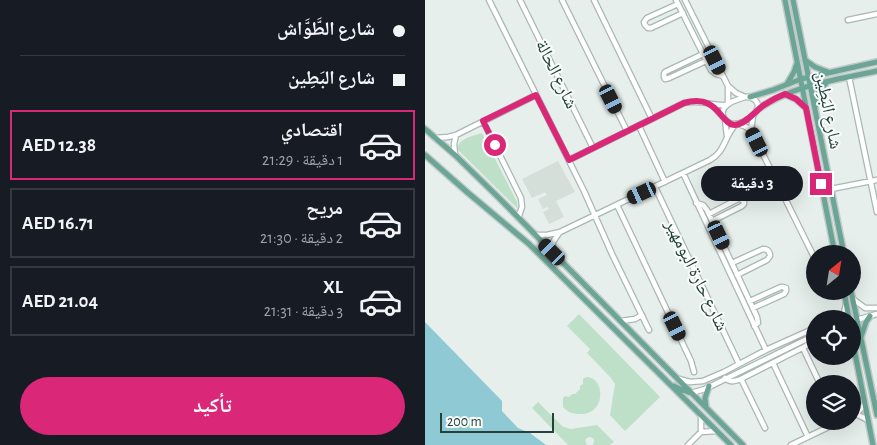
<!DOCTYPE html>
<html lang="ar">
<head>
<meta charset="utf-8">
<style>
	:root { --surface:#171b24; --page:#20242c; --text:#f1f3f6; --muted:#9ea1a6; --line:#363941; --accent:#db2777 }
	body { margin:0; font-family:"Alegreya Sans","Noto Naskh Arabic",sans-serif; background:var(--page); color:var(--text); direction:rtl; height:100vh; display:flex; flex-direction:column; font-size:19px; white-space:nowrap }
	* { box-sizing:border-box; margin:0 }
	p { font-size:16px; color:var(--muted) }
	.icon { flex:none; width:28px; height:28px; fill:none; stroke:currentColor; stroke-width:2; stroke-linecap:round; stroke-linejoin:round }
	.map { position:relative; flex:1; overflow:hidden; direction:ltr }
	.panel { display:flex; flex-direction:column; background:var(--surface); width:425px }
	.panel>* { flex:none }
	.hud { display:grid; align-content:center; height:110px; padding:0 20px; background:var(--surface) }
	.needle { width:32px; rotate:30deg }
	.buttons { position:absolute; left:381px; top:245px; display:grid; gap:10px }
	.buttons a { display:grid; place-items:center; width:55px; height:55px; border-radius:50%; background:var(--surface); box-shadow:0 5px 20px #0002; font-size:25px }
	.scale { position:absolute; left:15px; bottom:12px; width:114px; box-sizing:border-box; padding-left:5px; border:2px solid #24423a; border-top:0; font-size:14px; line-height:18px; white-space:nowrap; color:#24423a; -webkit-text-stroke:4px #f7fbf9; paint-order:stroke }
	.end { position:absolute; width:22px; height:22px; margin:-11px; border:6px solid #db2777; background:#fff; box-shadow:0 0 0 2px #fff }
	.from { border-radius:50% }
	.bubble { position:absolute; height:35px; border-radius:18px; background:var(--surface); box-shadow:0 5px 20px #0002; font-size:16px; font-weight:700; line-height:35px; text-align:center; direction:rtl }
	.car { position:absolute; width:15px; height:30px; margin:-15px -8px; border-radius:6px; box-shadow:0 0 4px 1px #0007; background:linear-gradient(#222 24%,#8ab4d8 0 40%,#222 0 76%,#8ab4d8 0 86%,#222 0) }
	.hud b { display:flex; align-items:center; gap:18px; height:48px; font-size:19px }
	.hud b+b { border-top:1px solid var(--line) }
	.hud i { width:12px; height:12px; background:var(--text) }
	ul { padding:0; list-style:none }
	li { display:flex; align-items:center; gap:15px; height:70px; margin:0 10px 8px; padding:0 10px; border:2px solid var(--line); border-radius:0px }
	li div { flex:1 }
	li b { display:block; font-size:19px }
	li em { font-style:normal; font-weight:700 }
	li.active { border-color:var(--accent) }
	li>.icon { width:45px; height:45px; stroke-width:1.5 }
	.button { display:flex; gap:10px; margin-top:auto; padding:10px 20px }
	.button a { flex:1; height:58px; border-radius:30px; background:var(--accent); color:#fff; font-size:20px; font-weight:700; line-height:58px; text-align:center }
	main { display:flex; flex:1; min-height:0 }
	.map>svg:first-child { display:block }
	.built { fill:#d4dfda }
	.green { fill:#bfe0c8 }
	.water { fill:#8ec9d4 }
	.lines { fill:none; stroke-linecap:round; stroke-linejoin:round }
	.minor-casing { stroke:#a8b8b2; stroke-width:7 }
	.major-casing { stroke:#c2cac8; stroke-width:8 }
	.minor { stroke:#fff; stroke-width:4.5 }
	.major { stroke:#6aa596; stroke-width:5 }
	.route { stroke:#db2777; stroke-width:6 }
	.labels { text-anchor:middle; stroke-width:4; stroke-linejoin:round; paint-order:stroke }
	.street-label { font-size:18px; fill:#24423a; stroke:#f7fbf9 }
</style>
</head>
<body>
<main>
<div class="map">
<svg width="452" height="445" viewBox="0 0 452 445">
	<rect width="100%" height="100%" fill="#e6efeb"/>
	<path class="built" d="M133 161 150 192 131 201 139 217 124 224 118 212 124 209 122 207 118 209 113 199 122 195 120 192 107 198 97 179Z"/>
	<path class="green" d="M57 133 92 202 93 209 32 149C34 138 48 136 57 133Z
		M154 314 235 397 200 431 185 415 190 384 186 378 162 353 165 349 142 326Z
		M161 377C180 376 182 415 155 414 147 414 143 412 138 407V398L140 396 144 397 147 394H150L155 389V386L158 384V379Z
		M113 402 137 426 142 428 146 429 172 425 189 442 185 445H168L169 440C167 436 163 436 160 440L162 445H143L107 408Z"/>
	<path class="water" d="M0 322 77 401V411L93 428 105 433 121 445H0Z"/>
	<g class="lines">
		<g class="minor-casing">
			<path id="minor" d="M64 0 159 191 187 254 224 330
				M95 0 168 148
				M137 0 202 131
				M169 0 227 119
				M251 0 286 70 291 74 298 76
				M260 0 303 86V104
				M253 4 222 18 219 22 220 25 223 28H226L258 13
				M423 20 452 14
				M278 54 240 72 239 74V77L240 79 244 78 281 61
				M424 77 452 212
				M303 86 311 93 320 97
				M320 97C328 96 337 103 331 112 328 117 320 121 315 123 303 128 291 114 302 105 306 101 314 99 320 97Z
				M287 105 298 117
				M328 116 326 130 390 259
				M300 120 302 136
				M58 121 96 198 97 207 93 218
				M313 124 319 126 326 130
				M214 126 240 182
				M10 138 23 137 31 135 111 95
				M30 155 29 144 31 135
				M144 160 259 103C274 99 287 106 302 105
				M258 173 341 350
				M230 187 314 364
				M406 189 452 180
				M271 203 278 205 282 210 332 317 333 323 329 326
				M192 205 266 361 269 372
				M284 214 313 199H316L319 202V204L317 206 287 221
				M110 235H122L135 232 285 160C301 151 299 136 311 124
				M127 252 128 242 134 233
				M307 263 338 249C343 249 345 252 345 256L342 260 312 275
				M428 299 440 308H452
				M325 301 356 287H358L361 288V291L359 294 328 308
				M413 319 419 312 421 305
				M196 321 210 319 217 315
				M428 321 452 314
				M378 348 395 384
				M348 363 383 437
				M300 378C305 383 310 381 316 379L381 346 385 341 387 336
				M254 379 265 382 278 381 299 372 341 350 390 328
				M316 379 340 428
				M266 393 280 389 390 335
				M431 414 443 420
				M428 416 433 412 440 404
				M276 432V416
				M263 445 276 432 292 431
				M366 445 416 421"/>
		</g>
		<g class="major-casing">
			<path id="major" d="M360 0 410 254
				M368 0 419 254
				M380 60 390 67 403 72
				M362 84 369 72 372 63
				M360 94 371 99 380 107
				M325 97 348 90 376 79 452 62
				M390 107 394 91 402 82
				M332 110C366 85 412 80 452 71
				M0 129 30 155 73 197 318 445
				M0 155 42 192 104 244 306 445
				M419 291 424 319
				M426 291 452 415
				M436 337 441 322 445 316
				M428 343 448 445
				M249 386 257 390 266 393
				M281 407 280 398 284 386"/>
		</g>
		<use href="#minor" class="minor"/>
		<use href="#major" class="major"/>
	</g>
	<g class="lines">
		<path class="route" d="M70 145 58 121 111 95 144 160 259 103C294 93 295 125 310 125 321 124 330 111 339 105 345 101 352 97 360 94L371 99 381 108 396 184"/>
	</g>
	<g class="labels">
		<g class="street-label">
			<text transform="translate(132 74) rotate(64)" y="6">شارع الحالة</text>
			<text transform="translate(404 110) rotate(79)" y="6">شارع البَطِين</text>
			<text transform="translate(272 275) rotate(64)" y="6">شارع حارة البومهير</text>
		</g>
	</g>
</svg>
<div class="buttons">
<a><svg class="needle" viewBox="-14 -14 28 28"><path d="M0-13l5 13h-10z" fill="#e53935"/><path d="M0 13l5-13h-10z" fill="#9ea1a6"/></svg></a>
<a><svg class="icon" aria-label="locate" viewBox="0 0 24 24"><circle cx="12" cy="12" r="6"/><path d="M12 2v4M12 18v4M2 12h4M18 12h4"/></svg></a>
<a><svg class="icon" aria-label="layers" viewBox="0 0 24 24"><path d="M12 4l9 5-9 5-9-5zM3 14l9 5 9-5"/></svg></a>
</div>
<div class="scale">200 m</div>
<i class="end from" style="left:70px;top:145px"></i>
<i class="end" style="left:396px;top:184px"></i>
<div class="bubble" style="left:276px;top:166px;width:102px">3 دقيقة</div>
<i class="car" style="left:290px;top:60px;rotate:154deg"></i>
<i class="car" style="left:186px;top:99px;rotate:153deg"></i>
<i class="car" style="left:332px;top:142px;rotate:334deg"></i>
<i class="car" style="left:217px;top:193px;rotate:245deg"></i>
<i class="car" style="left:294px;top:235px;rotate:155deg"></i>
<i class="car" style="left:127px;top:252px;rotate:315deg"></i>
<i class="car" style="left:250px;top:326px;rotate:154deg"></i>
</div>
<section class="panel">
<div class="hud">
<b><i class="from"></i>شارع الطَّوَّاش</b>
<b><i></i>شارع البَطِين</b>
</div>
<ul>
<li class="active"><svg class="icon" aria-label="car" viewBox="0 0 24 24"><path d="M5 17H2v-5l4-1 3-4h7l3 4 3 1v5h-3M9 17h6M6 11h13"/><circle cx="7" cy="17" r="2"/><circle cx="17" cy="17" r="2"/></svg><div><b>اقتصادي</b><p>1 دقيقة · 21:29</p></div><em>AED 12.38</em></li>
<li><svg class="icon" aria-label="car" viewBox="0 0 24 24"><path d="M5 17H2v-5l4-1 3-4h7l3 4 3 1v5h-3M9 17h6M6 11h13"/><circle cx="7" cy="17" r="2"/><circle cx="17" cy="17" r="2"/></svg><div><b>مريح</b><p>2 دقيقة · 21:30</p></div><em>AED 16.71</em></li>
<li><svg class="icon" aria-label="car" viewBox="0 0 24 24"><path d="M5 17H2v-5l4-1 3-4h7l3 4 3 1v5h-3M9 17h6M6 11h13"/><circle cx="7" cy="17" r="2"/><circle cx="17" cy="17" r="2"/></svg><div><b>XL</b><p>3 دقيقة · 21:31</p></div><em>AED 21.04</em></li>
</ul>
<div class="button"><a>تأكيد</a></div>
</section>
</main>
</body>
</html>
